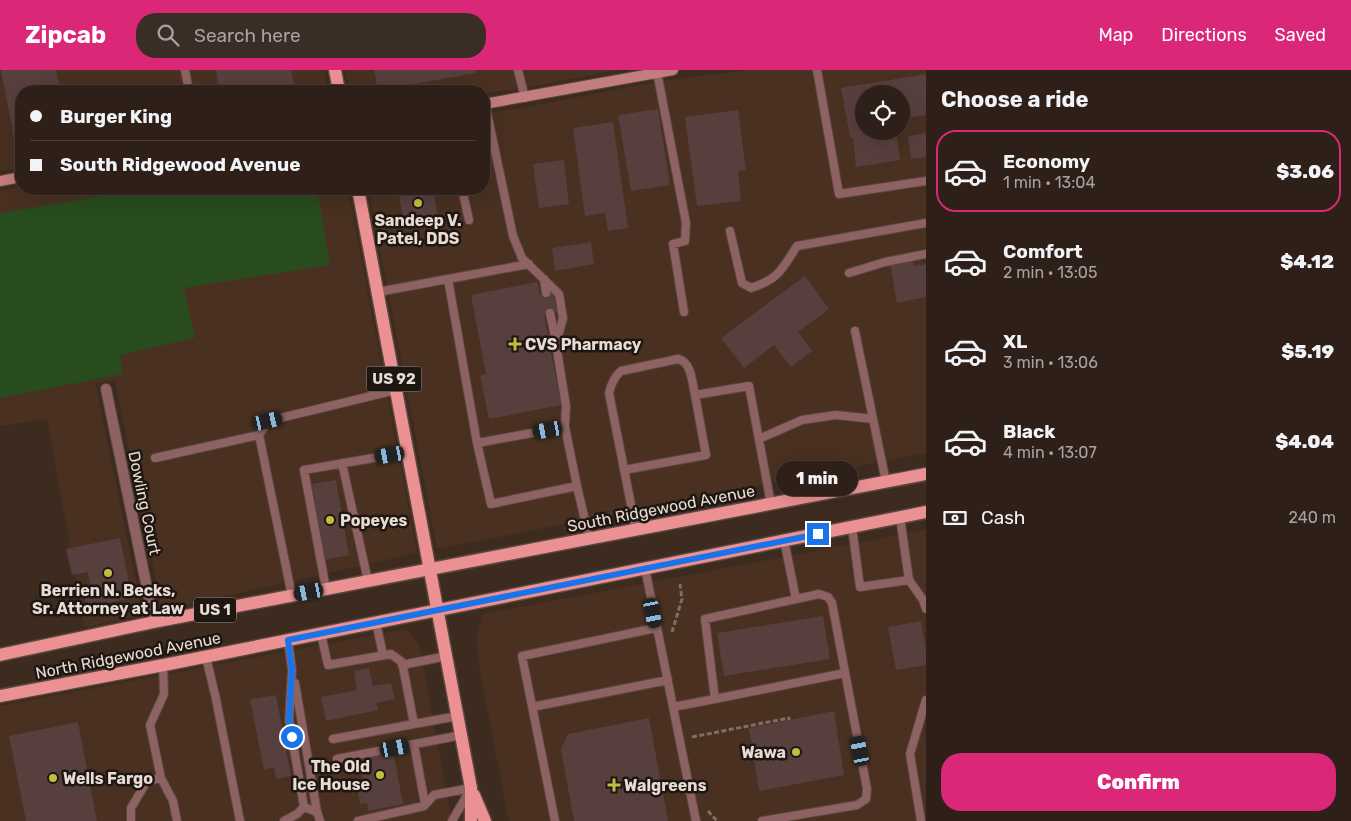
<!DOCTYPE html>
<html lang="en">
<head>
<meta charset="utf-8">
<style>
	:root { --surface:#2e2018; --page:#3a2d25; --text:#f1f3f6; --muted:#a7a3a2; --line:#493e37; --accent:#db2777 }
	body { margin:0; font-family:Rubik,sans-serif; background:var(--page); color:var(--text); height:100vh; display:flex; flex-direction:column; font-size:19px; white-space:nowrap }
	* { box-sizing:border-box; margin:0 }
	p { font-size:16px; color:var(--muted) }
	.icon { flex:none; width:28px; height:28px; fill:none; stroke:currentColor; stroke-width:2; stroke-linecap:round; stroke-linejoin:round }
	.map { position:relative; flex:1; overflow:hidden }
	.side { display:flex; flex-direction:column; background:var(--surface); width:425px }
	.side>* { flex:none }
	.banner { position:absolute; left:15px; top:15px; width:475px; height:110px; border-radius:20px; box-shadow:0 5px 20px #0002,0 0 0 1px var(--line); display:grid; align-content:center; height:110px; padding:0 15px; background:var(--surface) }
	.controls { position:absolute; left:855px; top:15px; display:grid; gap:10px }
	.controls a { display:grid; place-items:center; width:55px; height:55px; border-radius:50%; background:var(--surface); box-shadow:0 5px 20px #0002,0 0 0 1px var(--line); font-size:25px }
	.end { position:absolute; width:22px; height:22px; margin:-11px; border:6px solid #1a73e8; background:#fff; box-shadow:0 0 0 2px #fff }
	.from { border-radius:50% }
	.bubble { position:absolute; height:35px; border-radius:18px; background:var(--surface); box-shadow:0 5px 20px #0002,0 0 0 1px var(--line); font-size:16px; font-weight:800; line-height:35px; text-align:center }
	.car { position:absolute; width:15px; height:30px; margin:-15px -8px; border-radius:6px; box-shadow:0 0 4px 1px #0007; background:linear-gradient(#222 24%,#8ab4d8 0 40%,#222 0 76%,#8ab4d8 0 86%,#222 0) }
	.banner b { display:flex; align-items:center; gap:18px; height:48px; font-size:19px }
	.banner b+b { border-top:1px solid var(--line) }
	.banner i { width:12px; height:12px; background:var(--text) }
	ul { padding:0; list-style:none }
	li { display:flex; align-items:center; gap:15px; height:82px; margin:0 10px 8px; padding:0 5px; border:2px solid transparent; border-radius:20px }
	li div { flex:1 }
	li b { display:block; font-size:19px }
	li em { font-style:normal; font-weight:800 }
	li.current { border-color:var(--accent) }
	li>.icon { width:45px; height:45px; stroke-width:1.5 }
	h2 { padding:0 15px; font-size:22px; line-height:60px }
	.pay { display:flex; align-items:center; gap:12px; height:55px; padding:0 15px; font-size:19px }
	.pay p { margin-inline-start:auto }
	.primary-button { display:flex; gap:10px; margin-top:auto; padding:10px 15px }
	.primary-button a { flex:1; height:58px; border-radius:20px; background:var(--accent); color:#fff; font-size:20px; font-weight:800; line-height:58px; text-align:center }
	header { display:flex; align-items:center; gap:30px; box-sizing:border-box; height:70px; padding:0 25px; background:var(--accent); color:#fff }
	header strong { font-size:24px }
	nav { display:flex; gap:28px; margin-inline-start:auto; font-size:18px }
	.search { width:350px; height:45px; background:var(--page); display:flex; align-items:center; gap:12px; box-sizing:border-box; padding:0 18px; border-radius:20px; color:var(--muted); font-size:19px }
	main { display:flex; flex:1; min-height:0 }
	.map>svg:first-child { display:block }
	.built { fill:#493021; fill-rule:evenodd }
	.green { fill:#284c1e }
	.building { fill:#573f3e }
	.lines { fill:none; stroke-linecap:round; stroke-linejoin:round }
	.lane-casing { stroke:#59473d; stroke-width:10 }
	.street-casing { stroke:#59473d; stroke-width:12 }
	.secondary-casing { stroke:#59473d; stroke-width:12 }
	.primary-casing { stroke:#59473d; stroke-width:15 }
	.path { stroke:#7f6e65; stroke-width:3; stroke-dasharray:5 2.5; stroke-linecap:butt }
	.lane { stroke:#8e6262; stroke-width:8 }
	.street { stroke:#8e6262; stroke-width:10 }
	.secondary { stroke:#c37d7e; stroke-width:10 }
	.primary { stroke:#ec9193; stroke-width:12 }
	.route { stroke:#1a73e8; stroke-width:6 }
	.poi-dot { fill:#c0be41; stroke:#1e1611; stroke-width:2 }
	.labels { text-anchor:middle; stroke-width:5; stroke-linejoin:round; paint-order:stroke }
	.shield { fill:#1e1611; stroke:#aba09a; stroke-width:1 }
	.shield-label { font-size:15px; font-weight:bold; fill:#e8dbd4 }
	.poi-label { font-size:16px; font-weight:bold; fill:#e8dbd4; stroke:#1e1611; text-anchor:start }
	.street-label { font-size:16px; fill:#e8dbd4; stroke:#1e1611 }
</style>
</head>
<body>
<header>
<strong>Zipcab</strong>
<div class="search"><svg class="icon" aria-label="search" viewBox="0 0 24 24"><circle cx="10" cy="10" r="6"/><path d="M15 15l6 6"/></svg>Search here</div>
<nav><a>Map</a><a>Directions</a><a>Saved</a></nav>
</header>
<main>
<div class="map">
<svg width="926" height="751" viewBox="0 0 926 751">
	<rect width="100%" height="100%" fill="#3e2b20"/>
	<path class="built" d="M0 0H324L328 21H21V98L0 101Z
		M345 0H618L522 18 484 24V21H350Z
		M749 0H926V383L437 479 369 119H484V43L517 39 659 11ZM864 24H901V61H864Z
		M21 117V119H348L417 483 162 540 115 311 95 313 143 545 85 557 47 349 0 356V120Z
		M926 460V751H509L481 607 476 567 483 544Z
		M405 559 419 574 452 751H0V636Z"/>
	<path class="green" d="M147 119H317L330 195 184 218 195 268 120 285 123 304 0 328V143Z"/>
	<path class="building" d="M1 0H56L60 21H21V72L15 73Z
		M216 0H291L295 21H219Z
		M374 0H476V3L378 20Z
		M926 4V45L901 49V24H864V61H896L900 90 856 97 853 69 850 67 841 18Z
		M658 39 670 115 631 121 618 45Z
		M738 40 746 100 738 101 741 131 697 136 685 47Z
		M613 52 628 158 608 161 605 143 585 146 573 58Z
		M926 63V87L911 89 908 66Z
		M564 90 569 134 539 138 533 94Z
		M398 119H433L438 148 404 155Z
		M591 172 594 194 555 201 552 178Z
		M912 189 914 196 926 194V227L897 233 890 193Z
		M805 206 829 239 798 262 812 281 791 297 774 275 744 298 721 268Z
		M537 212 540 225 553 222 557 242 544 245 561 335 489 349 480 305 486 304 471 225Z
		M336 410 349 485 325 490 312 414Z
		M120 468 132 528 87 537 85 528 90 527 88 522 91 521 88 502 72 505 66 479Z
		M823 546 830 589 724 606 717 563Z
		M921 551 926 580V595L896 600 888 557Z
		M369 598 373 616 391 613 395 629 376 633 378 640 326 651 321 627 357 620 354 601Z
		M276 625 291 706 276 709 274 697 264 700 250 629Z
		M834 641 844 705 759 721 749 658Z
		M649 648 668 751H574L561 679 568 664Z
		M78 652 97 751H26L9 666Z
		M393 681 403 734 368 741 367 733 360 734 357 716 364 715 360 696 370 694 368 686Z"/>
	<g class="lines">
		<g class="lane-casing">
			<path id="lane" d="M185 0 189 21
				M518 0 525 28
				M817 0 839 124 926 111
				M657 2 686 153 685 171 673 174 684 242
				M485 33 513 166 522 188 559 224 563 248 556 274 566 336 565 357
				M462 119 469 150
				M730 161 742 213 751 218C779 209 782 199 797 176L926 153
				M849 203 885 192 926 184
				M448 209 529 194
				M544 209 546 223
				M378 222 448 209 477 373 491 434 577 416 565 357 477 373
				M550 243 556 272
				M855 261 886 412
				M259 365 268 351 396 320
				M759 369 802 350 836 345 873 349
				M155 388 259 365 292 526
				M342 393 368 511
				M624 400 706 385 695 325
				M577 416 589 468
				M852 457 860 517 909 510 900 447
				M636 460 609 323C611 314 614 307 621 301L678 289C692 292 692 313 695 325L749 316 771 434
				M784 470 796 529
				M645 498 696 751
				M909 510 923 530 926 539
				M326 519 304 400 408 382
				M376 552 383 585
				M321 564 328 595 391 584 402 592 414 654 458 646
				M288 570 292 600 289 650 304 737
				M206 587 216 629 240 751
				M402 595 447 586
				M295 613 317 742
				M715 629 845 603
				M532 637 668 610
				M673 637 715 629 705 549 819 524 828 527 832 533 867 719 866 729 857 735 762 751
				M333 669 414 654
				M414 674 425 734
				M337 689 462 665
				M161 708 173 731 177 751
				M304 737 317 742 320 751
				M131 751V738L147 711 161 708 150 655 164 624 163 595
				M284 751 297 744 304 737
				M358 751 424 736 434 725 471 718
				M452 751 470 720
				M555 751 522 586 656 558
				M921 751 910 684 926 630"/>
		</g>
		<g class="street-casing">
			<path id="street" d="M106 319 154 552"/>
		</g>
		<g class="secondary-casing">
			<path id="secondary" d="M484 34 673 0
				M0 111 21 107"/>
		</g>
		<g class="primary-casing">
			<path id="primary" d="M335 0 339 21
				M358 119 471 718V751
				M0 585 154 552 926 404
				M0 626 169 594 926 442
				M474 725 485 751"/>
		</g>
		<path class="path" d="M672 562 682 529 680 514
			M692 667 789 648V650
			M708 741 717 751"/>
		<use href="#lane" class="lane"/>
		<use href="#street" class="street"/>
		<use href="#secondary" class="secondary"/>
		<use href="#primary" class="primary"/>
	</g>
	<g class="lines">
		<path class="route" d="M292 667 289 650 292 600 288 570 818 464"/>
	</g>
	<g class="poi-dot">
		<circle cx="418" cy="133" r="5"/>
		<path d="M512.5 266.5h5v5h5v5h-5v5h-5v-5h-5v-5h5z"/>
		<circle cx="330" cy="450" r="5"/>
		<circle cx="108" cy="503" r="5"/>
		<circle cx="796" cy="682" r="5"/>
		<circle cx="380" cy="705" r="5"/>
		<circle cx="53" cy="708" r="5"/>
		<path d="M611.5 707.5h5v5h5v5h-5v5h-5v-5h-5v-5h5z"/>
	</g>
	<g class="labels">
		<g class="shield">
			<rect x="366.5" y="296.5" width="55" height="25" rx="4"/>
			<rect x="194" y="527.5" width="42" height="25" rx="4"/>
		</g>
		<g class="shield-label">
			<text x="394" y="314">US 92</text>
			<text x="215" y="545">US 1</text>
		</g>
		<g class="poi-label">
			<text x="418" y="156" text-anchor="middle">Sandeep V.<tspan x="418" dy="18">Patel, DDS</tspan></text>
			<text x="525" y="280">CVS Pharmacy</text>
			<text x="340" y="456">Popeyes</text>
			<text x="108" y="526" text-anchor="middle">Berrien N. Becks,<tspan x="108" dy="18">Sr. Attorney at Law</tspan></text>
			<text x="786" y="688" text-anchor="end">Wawa</text>
			<text x="370" y="702" text-anchor="end">The Old<tspan x="370" dy="18">Ice House</tspan></text>
			<text x="63" y="714">Wells Fargo</text>
			<text x="624" y="721">Walgreens</text>
		</g>
		<g class="street-label">
			<text transform="translate(145 433) rotate(78)" y="6">Dowling Court</text>
			<text transform="translate(661 438) rotate(-11)" y="6">South Ridgewood Avenue</text>
			<text transform="translate(128 585) rotate(-11)" y="6">North Ridgewood Avenue</text>
		</g>
	</g>
</svg>
<div class="controls">
<a><svg class="icon" aria-label="locate" viewBox="0 0 24 24"><circle cx="12" cy="12" r="6"/><path d="M12 2v4M12 18v4M2 12h4M18 12h4"/></svg></a>
</div>
<i class="end from" style="left:292px;top:667px"></i>
<i class="end" style="left:818px;top:464px"></i>
<div class="bubble" style="left:776px;top:391px;width:82px">1 min</div>
<i class="car" style="left:268px;top:351px;rotate:77deg"></i>
<i class="car" style="left:548px;top:360px;rotate:260deg"></i>
<i class="car" style="left:390px;top:385px;rotate:260deg"></i>
<i class="car" style="left:309px;top:522px;rotate:259deg"></i>
<i class="car" style="left:653px;top:543px;rotate:169deg"></i>
<i class="car" style="left:395px;top:678px;rotate:79deg"></i>
<i class="car" style="left:860px;top:681px;rotate:349deg"></i>
<div class="banner">
<b><i class="from"></i>Burger King</b>
<b><i></i>South Ridgewood Avenue</b>
</div>
</div>
<section class="side">
<h2>Choose a ride</h2>
<ul>
<li class="current"><svg class="icon" aria-label="car" viewBox="0 0 24 24"><path d="M5 17H2v-5l4-1 3-4h7l3 4 3 1v5h-3M9 17h6M6 11h13"/><circle cx="7" cy="17" r="2"/><circle cx="17" cy="17" r="2"/></svg><div><b>Economy</b><p>1 min · 13:04</p></div><em>$3.06</em></li>
<li><svg class="icon" aria-label="car" viewBox="0 0 24 24"><path d="M5 17H2v-5l4-1 3-4h7l3 4 3 1v5h-3M9 17h6M6 11h13"/><circle cx="7" cy="17" r="2"/><circle cx="17" cy="17" r="2"/></svg><div><b>Comfort</b><p>2 min · 13:05</p></div><em>$4.12</em></li>
<li><svg class="icon" aria-label="car" viewBox="0 0 24 24"><path d="M5 17H2v-5l4-1 3-4h7l3 4 3 1v5h-3M9 17h6M6 11h13"/><circle cx="7" cy="17" r="2"/><circle cx="17" cy="17" r="2"/></svg><div><b>XL</b><p>3 min · 13:06</p></div><em>$5.19</em></li>
<li><svg class="icon" aria-label="car" viewBox="0 0 24 24"><path d="M5 17H2v-5l4-1 3-4h7l3 4 3 1v5h-3M9 17h6M6 11h13"/><circle cx="7" cy="17" r="2"/><circle cx="17" cy="17" r="2"/></svg><div><b>Black</b><p>4 min · 13:07</p></div><em>$4.04</em></li>
</ul>
<div class="pay"><svg class="icon" aria-label="cash" viewBox="0 0 24 24"><path d="M3 7h18v10H3z"/><circle cx="12" cy="12" r="2"/></svg>Cash<p>240 m</p></div>
<div class="primary-button"><a>Confirm</a></div>
</section>
</main>
</body>
</html>
